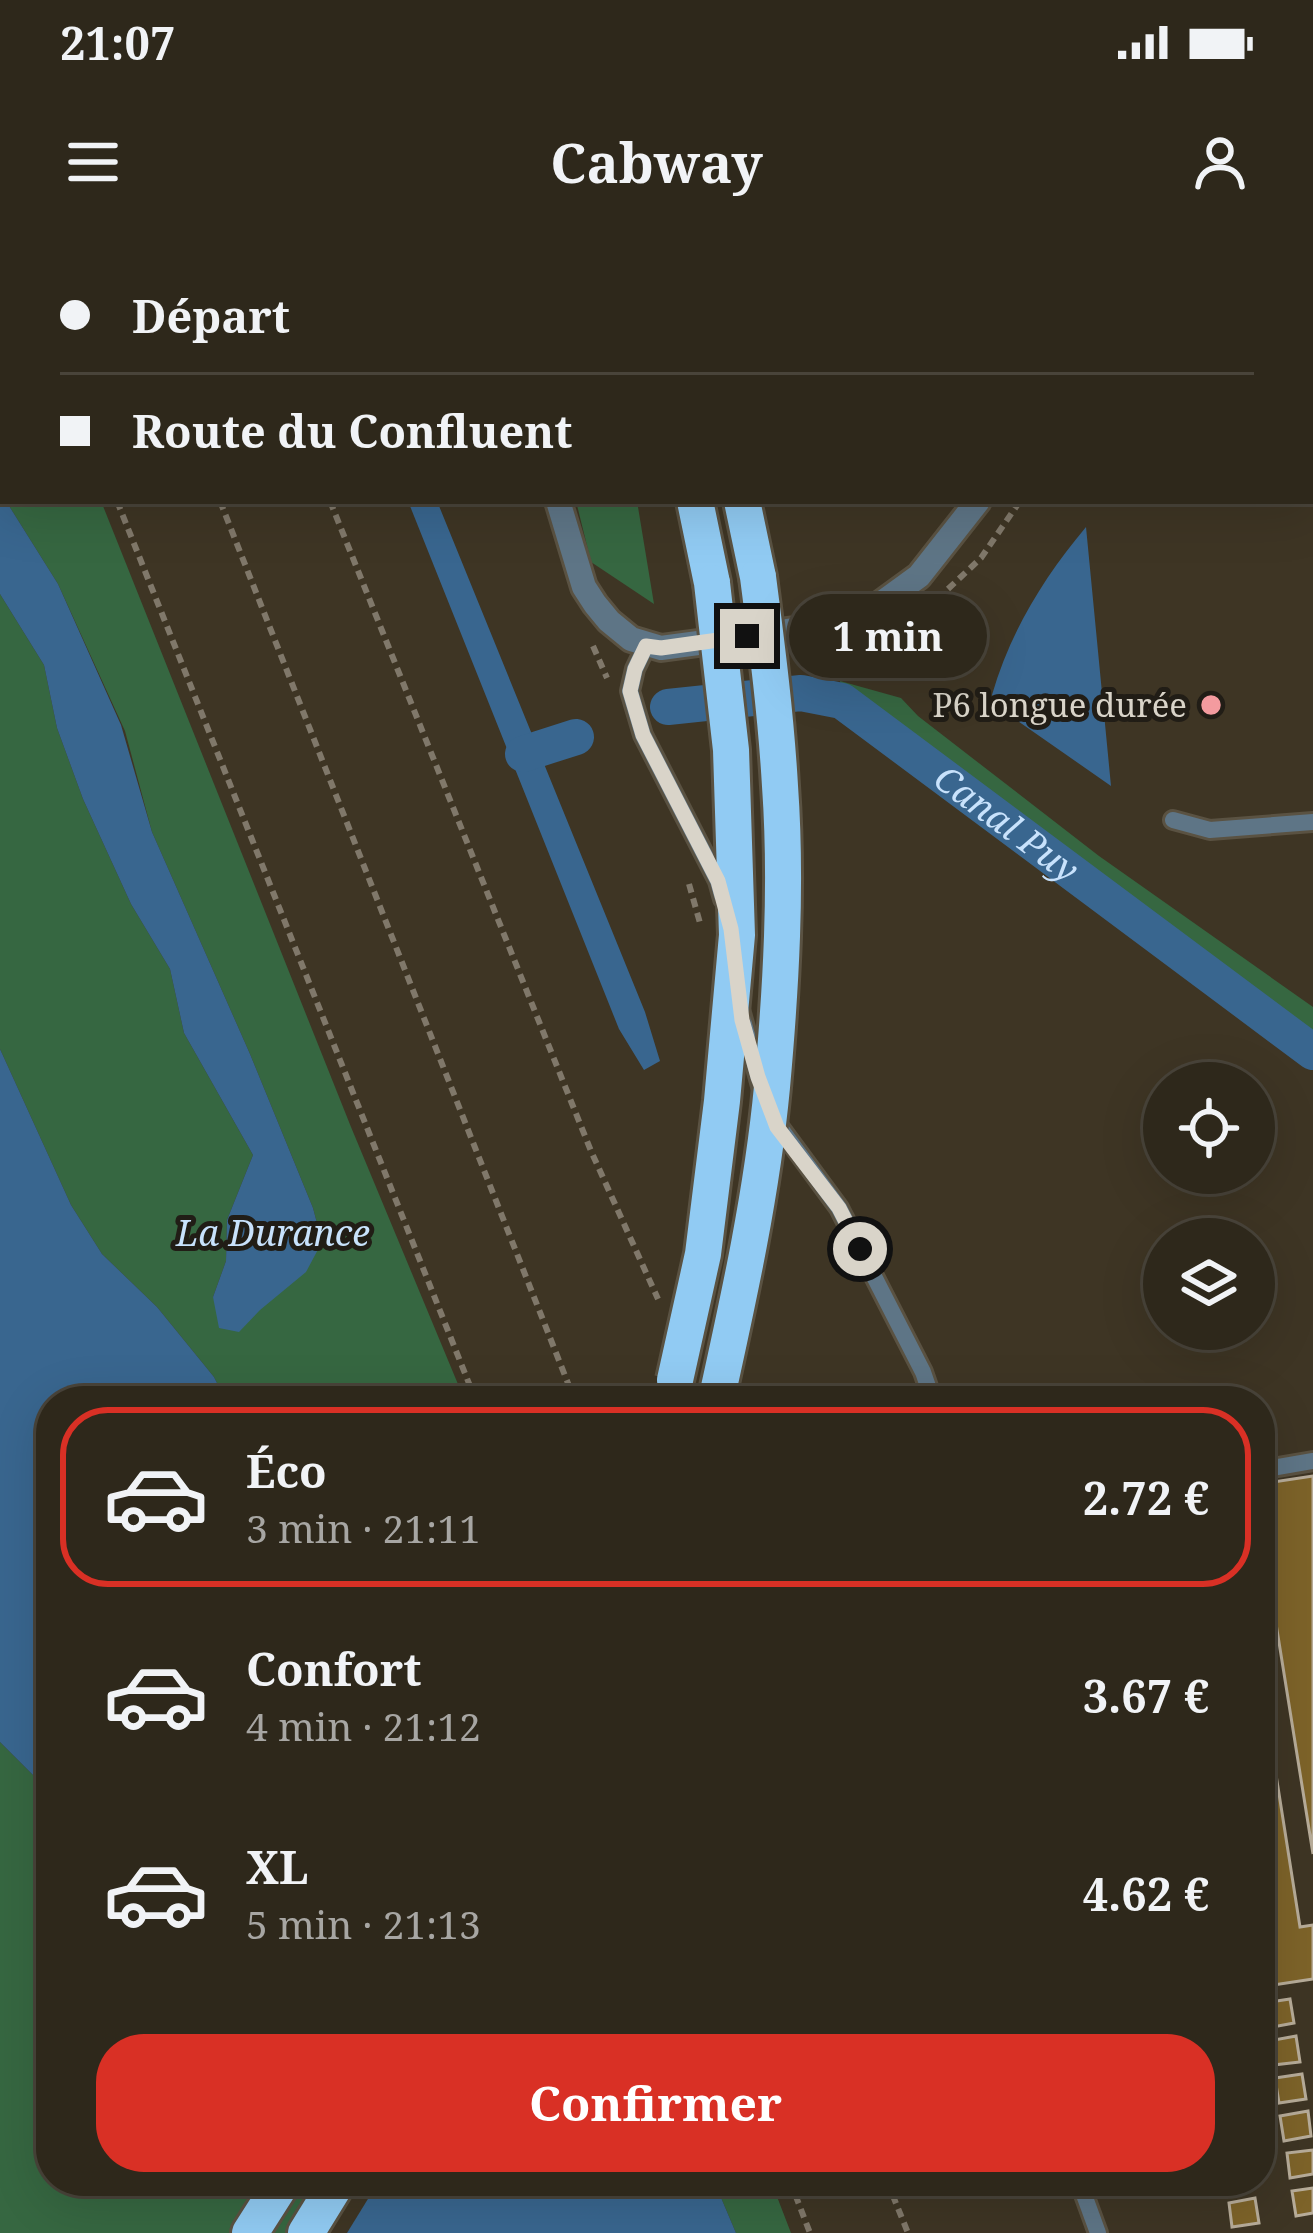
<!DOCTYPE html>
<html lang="fr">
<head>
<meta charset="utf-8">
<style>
	:root { --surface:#2e281b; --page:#363024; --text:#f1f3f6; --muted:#a7a6a3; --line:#49443a; --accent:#d93025 }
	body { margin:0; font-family:"Noto Serif",serif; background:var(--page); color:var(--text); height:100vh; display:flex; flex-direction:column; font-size:45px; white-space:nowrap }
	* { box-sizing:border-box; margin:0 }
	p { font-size:39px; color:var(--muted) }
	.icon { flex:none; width:66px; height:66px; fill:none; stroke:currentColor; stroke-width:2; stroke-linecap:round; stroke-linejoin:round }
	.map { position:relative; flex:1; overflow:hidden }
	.sheet { position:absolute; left:36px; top:1146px; width:1239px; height:810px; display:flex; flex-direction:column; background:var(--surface); border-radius:48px; box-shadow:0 12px 48px #0002,0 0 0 3px var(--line) }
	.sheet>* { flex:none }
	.top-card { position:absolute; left:0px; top:0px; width:1314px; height:264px; box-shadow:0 12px 48px #0002,0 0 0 3px var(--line); display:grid; align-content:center; height:264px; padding:0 60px; background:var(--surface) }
	.controls { position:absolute; left:1143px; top:822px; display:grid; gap:24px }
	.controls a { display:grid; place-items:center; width:132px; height:132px; border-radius:50%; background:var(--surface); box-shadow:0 12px 48px #0002,0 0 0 3px var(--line); font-size:60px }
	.end { position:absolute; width:54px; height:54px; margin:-27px; border:15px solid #d9d4c9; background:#111; box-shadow:0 0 0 6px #111 }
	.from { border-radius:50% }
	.bubble { position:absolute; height:84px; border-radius:42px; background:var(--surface); box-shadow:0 12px 48px #0002,0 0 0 3px var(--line); font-size:39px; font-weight:700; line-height:84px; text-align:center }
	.top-card b { display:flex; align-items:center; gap:42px; height:114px; font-size:45px }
	.top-card b+b { border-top:3px solid var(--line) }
	.top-card i { width:30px; height:30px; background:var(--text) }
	ul { padding:21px 0 0; list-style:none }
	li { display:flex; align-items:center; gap:36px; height:180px; margin:0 24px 18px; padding:0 36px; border:6px solid transparent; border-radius:48px }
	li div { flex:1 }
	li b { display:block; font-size:45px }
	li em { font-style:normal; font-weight:700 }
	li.current { border-color:var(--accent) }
	li>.icon { width:108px; height:108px; stroke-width:1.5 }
	.cta { display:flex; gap:24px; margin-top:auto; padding:24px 60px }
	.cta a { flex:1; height:138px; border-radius:48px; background:var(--accent); color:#fff; font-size:48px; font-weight:700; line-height:138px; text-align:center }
	.status { display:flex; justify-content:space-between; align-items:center; height:84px; padding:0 60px; background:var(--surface); direction:ltr }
	.status svg { height:33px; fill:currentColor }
	header { display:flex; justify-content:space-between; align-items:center; height:156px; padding:0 60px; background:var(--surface); font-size:54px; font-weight:700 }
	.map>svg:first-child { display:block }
	.green { fill:#366741 }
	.water { fill:#39668f }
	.pier { fill:#3e3524 }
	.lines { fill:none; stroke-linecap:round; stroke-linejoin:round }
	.canal { stroke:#39668f; stroke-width:36 }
	.building { fill:#7d6329; stroke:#b7ac99; stroke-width:3 }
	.lane-casing { stroke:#5a5242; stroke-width:22 }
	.street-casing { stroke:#5a5242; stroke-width:30 }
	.highway-casing { stroke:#5a5242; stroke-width:42 }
	.path { stroke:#80786a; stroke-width:6; stroke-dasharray:9 6; stroke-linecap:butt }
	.lane { stroke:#5e7586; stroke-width:16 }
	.street { stroke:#5e7586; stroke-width:24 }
	.highway { stroke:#91cbf3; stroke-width:36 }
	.highway-bridge-casing { stroke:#5a5242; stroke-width:42; stroke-linecap:butt }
	.highway-bridge { stroke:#91cbf3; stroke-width:36 }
	.route { stroke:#d9d4c9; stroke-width:15 }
	.poi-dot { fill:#f49b9f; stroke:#211d16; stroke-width:4.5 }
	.labels { text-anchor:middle; stroke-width:10; stroke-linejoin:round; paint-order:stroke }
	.poi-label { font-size:33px; fill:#d9d4c9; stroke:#211d16; text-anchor:end }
	.water-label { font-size:36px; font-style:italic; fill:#c8e2fc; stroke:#211d16 }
</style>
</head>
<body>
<div class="status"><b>21:07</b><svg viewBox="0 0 49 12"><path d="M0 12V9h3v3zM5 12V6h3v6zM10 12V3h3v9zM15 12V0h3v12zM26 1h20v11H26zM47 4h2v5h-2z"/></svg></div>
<header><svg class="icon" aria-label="menu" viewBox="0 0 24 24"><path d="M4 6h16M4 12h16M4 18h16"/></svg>Cabway<svg class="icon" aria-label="person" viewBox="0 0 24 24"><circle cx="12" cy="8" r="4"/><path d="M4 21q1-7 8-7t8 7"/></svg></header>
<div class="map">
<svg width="1313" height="1993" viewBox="0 0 1313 1993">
	<rect width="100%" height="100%" fill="#3e3524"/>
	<path class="green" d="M0 0 3 5V256L0 251Z
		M6 261H101L351 887 465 1161H226L214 1137 157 1067 102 1014 71 965 0 809V354L44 425 57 488 83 559 131 664 170 729 184 793 253 915 227 980 226 1021 213 1057 239 1091 322 1002 313 968 250 814 152 592 125 491 58 344Z
		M576 261H637L654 364 591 322Z
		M840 441 901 458 918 476 1099 616 1313 767V793L842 449Z
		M0 1502 51 1553V1941H307L334 1993H0Z
		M714 1941H771L791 1993H736Z"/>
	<path class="water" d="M0 251 3 261H6L58 344 121 485 152 592 250 814 313 968 322 1002 306 1032 260 1070 239 1092 219 1088 213 1057 226 1021 227 980 253 915 184 793 170 729 131 664 83 559 57 488 44 425 0 354Z
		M408 261H437L645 772 660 821 644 830 619 789Z
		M1086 287 1111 546 1005 472 992 455C1010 392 1044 337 1086 287Z
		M0 809 71 965 102 1014 157 1067 214 1137 226 1161H51V1553L0 1502Z
		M307 1941H714L736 1993H334Z"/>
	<path class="pier" d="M301 1941H379L347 1993H328Z"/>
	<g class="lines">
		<g class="canal">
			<path id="s1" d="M668 467 801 453 842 461 1313 812"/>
			<path d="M523 514 576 497"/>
		</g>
	</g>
	<path class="building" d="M1313 1236V1614L1260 1284V1244Z
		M1260 1433 1300 1687 1313 1685V1739L1260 1747Z
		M1290 1759 1294 1783 1267 1788 1263 1763Z
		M1296 1796 1300 1822 1273 1825 1269 1801Z
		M1302 1834 1306 1859 1279 1863 1275 1838Z
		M1308 1871 1311 1896 1284 1901 1280 1876Z
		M1313 1910V1934L1290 1938 1287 1913Z
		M1225 1941H1253L1254 1946 1227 1950Z
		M1313 1948V1973L1296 1976 1292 1951Z
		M1255 1958 1259 1983 1232 1987 1229 1963Z"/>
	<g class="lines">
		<g class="lane-casing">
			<path id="lane" d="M646 406 635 429 630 451 643 495 718 641 723 659
				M1173 580 1210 590 1313 582
				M741 773 761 846
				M775 881 839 968 923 1132 933 1161
				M1260 1230 1313 1221
				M1079 1941 1098 1993"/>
		</g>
		<g class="street-casing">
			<path id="street" d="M482 0 483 3
				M1311 66H1313
				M558 261 584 347 595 364 609 381 631 399 661 408 832 385 864 376 919 336 978 261"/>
		</g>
		<g class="highway-casing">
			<path id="highway" d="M644 0 645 3
				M694 0V3
				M722 0V3
				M695 261 712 343
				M742 261 758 337
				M250 1993 283 1941
				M306 1993 338 1941"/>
		</g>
		<path class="path" d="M11 0 12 3
			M117 0 118 3
			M225 0 226 3
			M1311 110H1313
			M117 261 476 1161
			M220 261 575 1161
			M330 261 591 911 658 1059
			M948 349 981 318 1020 261
			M593 406 607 438
			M689 644 700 683
			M790 1941 810 1993
			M887 1941 908 1993"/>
		<use href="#lane" class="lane"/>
		<use href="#street" class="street"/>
		<use href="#highway" class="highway"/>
		<g class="highway-bridge-casing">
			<path id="highway-bridge" d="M675 1140 703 1014 722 861 737 695 731 510 712 343
				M716 1161C739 1057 762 953 772 847 781 748 787 645 780 546 776 476 767 406 758 337"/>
		</g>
		<use href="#highway-bridge" class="highway-bridge"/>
	</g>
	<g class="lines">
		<path class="route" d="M747 396 661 408 646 406 635 429 630 451 643 495 718 641 731 689 742 780 758 837 777 887 839 968 860 1009"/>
	</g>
	<circle class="poi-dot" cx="1211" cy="465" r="12"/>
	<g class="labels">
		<g class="poi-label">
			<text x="1187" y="477">P6 longue durée</text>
		</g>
		<g class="water-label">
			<text dy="13" stroke="none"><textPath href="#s1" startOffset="381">Canal Puy</textPath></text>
			<text x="273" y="1006">La Durance</text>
		</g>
	</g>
</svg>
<div class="controls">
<a><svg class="icon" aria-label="locate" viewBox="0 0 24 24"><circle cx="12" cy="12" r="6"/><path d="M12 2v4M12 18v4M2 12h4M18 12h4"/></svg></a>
<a><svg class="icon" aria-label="layers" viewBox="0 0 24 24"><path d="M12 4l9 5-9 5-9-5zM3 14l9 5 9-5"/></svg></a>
</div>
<i class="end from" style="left:860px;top:1009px"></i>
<i class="end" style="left:747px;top:396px"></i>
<div class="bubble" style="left:789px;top:354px;width:198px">1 min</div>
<div class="top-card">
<b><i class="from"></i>Départ</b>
<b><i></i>Route du Confluent</b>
</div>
<section class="sheet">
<ul>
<li class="current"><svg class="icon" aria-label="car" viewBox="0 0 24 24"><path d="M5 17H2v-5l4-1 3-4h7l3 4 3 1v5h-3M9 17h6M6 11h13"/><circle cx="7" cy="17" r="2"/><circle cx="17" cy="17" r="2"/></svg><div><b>Éco</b><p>3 min · 21:11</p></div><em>2.72 €</em></li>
<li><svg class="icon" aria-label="car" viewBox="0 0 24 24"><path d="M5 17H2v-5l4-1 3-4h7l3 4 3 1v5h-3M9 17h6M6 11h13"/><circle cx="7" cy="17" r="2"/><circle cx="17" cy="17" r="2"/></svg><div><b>Confort</b><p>4 min · 21:12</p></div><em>3.67 €</em></li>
<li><svg class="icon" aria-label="car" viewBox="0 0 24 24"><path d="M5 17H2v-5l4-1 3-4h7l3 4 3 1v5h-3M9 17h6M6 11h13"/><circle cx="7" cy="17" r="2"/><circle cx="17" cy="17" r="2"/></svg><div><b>XL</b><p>5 min · 21:13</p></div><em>4.62 €</em></li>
</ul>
<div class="cta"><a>Confirmer</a></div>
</section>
</div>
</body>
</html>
